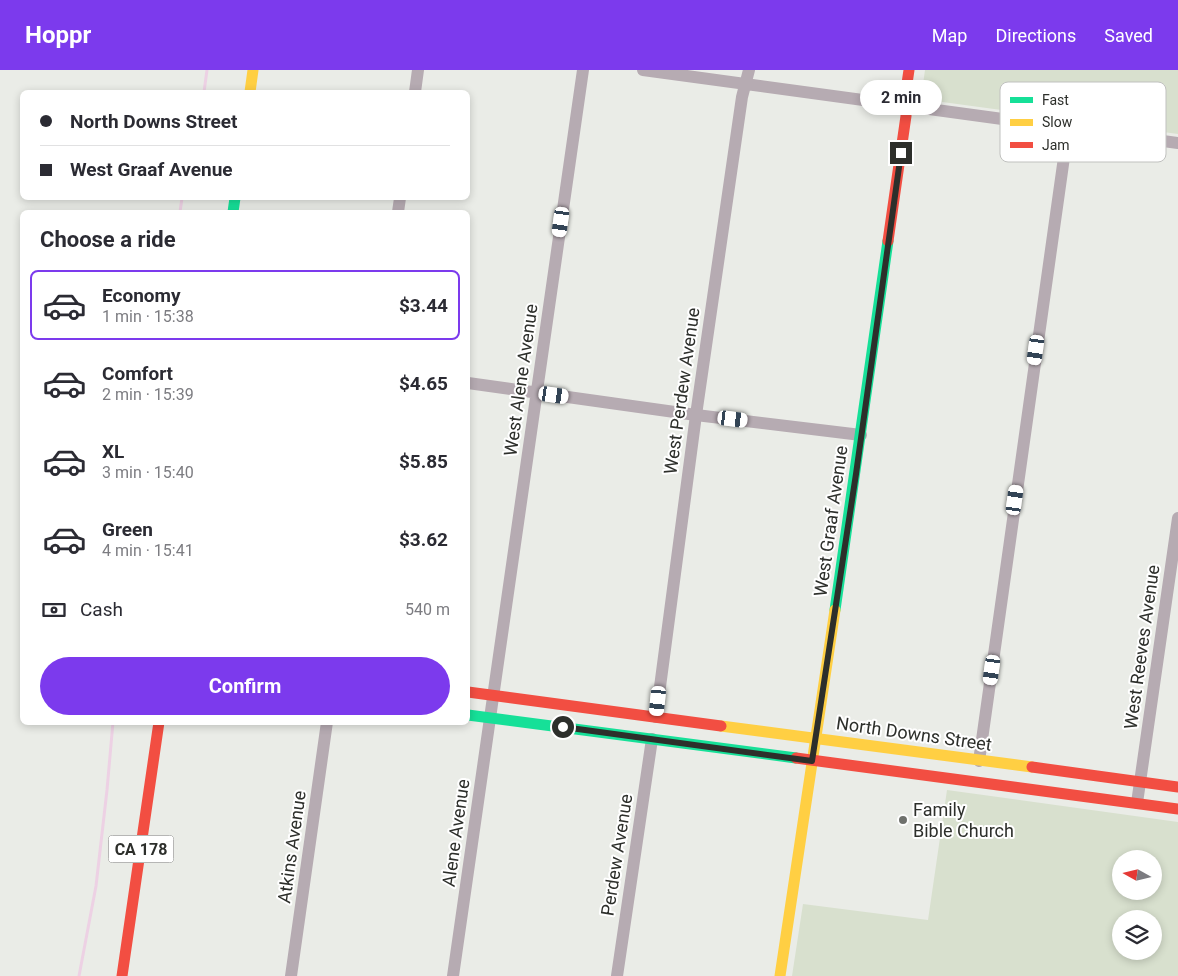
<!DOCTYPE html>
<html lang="en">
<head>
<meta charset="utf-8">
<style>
	:root { --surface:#fff; --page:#f7f7f7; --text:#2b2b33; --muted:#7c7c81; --line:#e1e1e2; --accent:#7c3aed }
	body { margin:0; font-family:Roboto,sans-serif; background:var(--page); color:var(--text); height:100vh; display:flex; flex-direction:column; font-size:19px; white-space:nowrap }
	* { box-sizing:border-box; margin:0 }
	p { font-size:16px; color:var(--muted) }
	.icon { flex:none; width:28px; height:28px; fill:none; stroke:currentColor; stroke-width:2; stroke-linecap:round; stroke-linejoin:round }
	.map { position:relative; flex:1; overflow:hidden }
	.drawer { position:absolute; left:20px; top:140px; width:450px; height:515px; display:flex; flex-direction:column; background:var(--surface); border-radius:8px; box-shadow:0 2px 8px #0003 }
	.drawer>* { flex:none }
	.hud { position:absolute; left:20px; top:20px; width:450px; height:110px; border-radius:8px; box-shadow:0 2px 8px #0003; display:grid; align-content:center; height:110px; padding:0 20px; background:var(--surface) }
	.needle { width:32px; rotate:278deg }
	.fabs { position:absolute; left:1112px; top:780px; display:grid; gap:10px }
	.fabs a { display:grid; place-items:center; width:50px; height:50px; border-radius:50%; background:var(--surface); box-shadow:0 2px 8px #0003; font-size:25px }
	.end { position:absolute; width:22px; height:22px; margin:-11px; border:6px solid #2d2f2b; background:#fff; box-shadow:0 0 0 2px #fff }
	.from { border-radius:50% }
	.bubble { position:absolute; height:35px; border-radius:18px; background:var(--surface); box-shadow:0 2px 8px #0003; font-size:16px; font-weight:700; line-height:35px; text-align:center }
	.car { position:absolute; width:15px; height:30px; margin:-15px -8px; border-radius:6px; box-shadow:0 0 4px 1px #0007; background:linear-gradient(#fff 24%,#345 0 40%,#fff 0 76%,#345 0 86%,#fff 0) }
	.hud b { display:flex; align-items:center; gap:18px; height:48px; font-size:19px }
	.hud b+b { border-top:1px solid var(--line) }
	.hud i { width:12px; height:12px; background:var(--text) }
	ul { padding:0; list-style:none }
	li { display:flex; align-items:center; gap:15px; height:70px; margin:0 10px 8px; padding:0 10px; border:2px solid transparent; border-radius:8px }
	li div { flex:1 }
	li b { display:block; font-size:19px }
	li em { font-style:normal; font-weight:700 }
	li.selected { border-color:var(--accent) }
	li>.icon { width:45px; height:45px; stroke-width:1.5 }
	h2 { padding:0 20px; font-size:22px; line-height:60px }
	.pay { display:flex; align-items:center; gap:12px; height:55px; padding:0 20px; font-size:19px }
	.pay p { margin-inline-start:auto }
	.cta { display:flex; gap:10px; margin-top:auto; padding:10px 20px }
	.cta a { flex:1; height:58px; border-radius:30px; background:var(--accent); color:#fff; font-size:20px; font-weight:700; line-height:58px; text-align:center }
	header { display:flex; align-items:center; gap:30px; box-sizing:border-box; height:70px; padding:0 25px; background:var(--accent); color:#fff }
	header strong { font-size:24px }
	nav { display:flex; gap:28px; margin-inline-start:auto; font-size:18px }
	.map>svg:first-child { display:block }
	.green { fill:#d8e0ce; fill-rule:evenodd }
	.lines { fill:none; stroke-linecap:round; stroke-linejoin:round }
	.stream { stroke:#edd1e4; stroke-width:3 }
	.street { stroke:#b6abb2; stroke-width:12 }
	.fast { stroke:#16e098; stroke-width:11 }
	.slow { stroke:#ffcf43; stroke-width:11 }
	.jam { stroke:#f24e42; stroke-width:11 }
	.route { stroke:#2d2f2b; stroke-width:6 }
	.poi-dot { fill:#6f716d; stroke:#fff; stroke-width:2 }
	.labels { text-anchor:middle; stroke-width:4; stroke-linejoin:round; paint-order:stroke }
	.shield { fill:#fff; stroke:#6c6d6b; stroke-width:1 }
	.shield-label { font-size:16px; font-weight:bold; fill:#2d2f2b }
	.street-label { font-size:18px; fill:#2d2f2b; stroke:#fff }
	.poi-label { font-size:18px; fill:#2d2f2b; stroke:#fff; text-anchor:start }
	.key { fill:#fff; stroke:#c0c1bf; stroke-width:1 }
	.key-label { font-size:14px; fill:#2d2f2b }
</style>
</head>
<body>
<header>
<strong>Hoppr</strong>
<nav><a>Map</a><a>Directions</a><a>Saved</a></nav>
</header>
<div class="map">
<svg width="1178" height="906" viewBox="0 0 1178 906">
	<rect width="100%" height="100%" fill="#eaece7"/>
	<path class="green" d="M925 0H1178V64L935 31 923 14Z
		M947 720 1178 752V906H792L803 834 928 850ZM1121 789H1154V821H1121ZM1121 849H1154V881H1121Z"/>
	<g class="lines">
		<path class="stream" d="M204 22 207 0
			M180 142 182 128
			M79 906 96 816 107 720 113 652"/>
		<path class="street" d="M643 0 1178 73
			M415 22 418 0
			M398 142 400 128
			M468 313 696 345 861 365
			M656 647 696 345 742 27 749 0
			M979 691 1068 59
			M1137 733 1178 448
			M291 906 327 652
			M453 906 583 0
			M617 906 652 669"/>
		<path class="fast" d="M233 142 235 128
			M835 540 888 171
			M468 645 796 688"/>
		<path class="slow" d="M250 22 253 0
			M721 656 1032 697
			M780 906 835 540"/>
		<path class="jam" d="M888 171 906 46 905 27 909 0
			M468 622 721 656
			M796 688 1178 739
			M1032 697 1178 717
			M122 906 159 652"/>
	</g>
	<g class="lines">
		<path class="route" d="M563 657 812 691 856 404 901 83"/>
	</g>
	<circle class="poi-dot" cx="903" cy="750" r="5"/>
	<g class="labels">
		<rect class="shield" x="108.5" y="765.5" width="65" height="27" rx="4"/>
		<g class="shield-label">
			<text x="141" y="785">CA 178</text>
		</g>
		<g class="street-label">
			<text transform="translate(521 310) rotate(-82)" y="6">West Alene Avenue</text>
			<text transform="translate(682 321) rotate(-82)" y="6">West Perdew Avenue</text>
			<text transform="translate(831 451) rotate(-82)" y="6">West Graaf Avenue</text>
			<text transform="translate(1142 577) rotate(-82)" y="6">West Reeves Avenue</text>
			<text transform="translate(914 664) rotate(8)" y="6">North Downs Street</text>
			<text transform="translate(456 763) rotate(-82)" y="6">Alene Avenue</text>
			<text transform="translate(292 777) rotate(-82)" y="6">Atkins Avenue</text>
			<text transform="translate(617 785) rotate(-81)" y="6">Perdew Avenue</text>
		</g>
		<g class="poi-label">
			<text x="913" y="746">Family<tspan x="913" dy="21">Bible Church</tspan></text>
		</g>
	</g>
	<rect x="1000" y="12" width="166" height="80" rx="8" class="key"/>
	<rect x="1010" y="27" width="23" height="6" fill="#16e098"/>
	<rect x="1010" y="49" width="23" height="7" fill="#ffcf43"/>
	<rect x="1010" y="72" width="23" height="6" fill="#f24e42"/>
	<g class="key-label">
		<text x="1042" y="35">Fast</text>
		<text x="1042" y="57">Slow</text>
		<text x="1042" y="80">Jam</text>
	</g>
</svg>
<div class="fabs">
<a><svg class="needle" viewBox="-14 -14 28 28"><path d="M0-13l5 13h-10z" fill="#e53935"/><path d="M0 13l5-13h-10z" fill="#7c7c81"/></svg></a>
<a><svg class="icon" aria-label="layers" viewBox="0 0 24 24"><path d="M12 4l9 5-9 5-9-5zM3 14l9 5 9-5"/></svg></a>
</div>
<i class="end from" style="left:563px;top:657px"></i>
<i class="end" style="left:901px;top:83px"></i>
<div class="bubble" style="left:860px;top:10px;width:82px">2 min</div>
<i class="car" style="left:561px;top:152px;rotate:188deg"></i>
<i class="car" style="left:1036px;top:280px;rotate:188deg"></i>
<i class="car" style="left:554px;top:325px;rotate:98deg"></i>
<i class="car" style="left:733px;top:349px;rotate:97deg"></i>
<i class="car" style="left:1015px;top:430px;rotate:8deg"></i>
<i class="car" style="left:992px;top:600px;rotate:188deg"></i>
<i class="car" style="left:658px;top:631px;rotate:186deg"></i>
<div class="hud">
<b><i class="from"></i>North Downs Street</b>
<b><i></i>West Graaf Avenue</b>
</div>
<section class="drawer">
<h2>Choose a ride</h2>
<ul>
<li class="selected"><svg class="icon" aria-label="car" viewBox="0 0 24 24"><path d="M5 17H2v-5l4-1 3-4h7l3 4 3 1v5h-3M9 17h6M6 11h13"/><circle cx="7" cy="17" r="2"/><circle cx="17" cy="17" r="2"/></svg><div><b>Economy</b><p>1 min · 15:38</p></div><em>$3.44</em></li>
<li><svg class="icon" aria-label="car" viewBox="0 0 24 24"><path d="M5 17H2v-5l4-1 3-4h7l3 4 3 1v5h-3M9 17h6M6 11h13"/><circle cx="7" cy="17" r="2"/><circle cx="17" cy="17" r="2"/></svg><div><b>Comfort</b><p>2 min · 15:39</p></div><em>$4.65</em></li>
<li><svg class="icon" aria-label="car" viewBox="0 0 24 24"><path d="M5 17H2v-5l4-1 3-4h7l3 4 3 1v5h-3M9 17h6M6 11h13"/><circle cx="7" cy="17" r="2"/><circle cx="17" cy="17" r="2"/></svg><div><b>XL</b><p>3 min · 15:40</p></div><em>$5.85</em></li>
<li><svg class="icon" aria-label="car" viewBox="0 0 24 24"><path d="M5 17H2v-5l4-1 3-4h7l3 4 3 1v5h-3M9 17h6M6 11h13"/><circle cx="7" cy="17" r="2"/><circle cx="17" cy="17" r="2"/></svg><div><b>Green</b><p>4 min · 15:41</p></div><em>$3.62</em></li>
</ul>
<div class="pay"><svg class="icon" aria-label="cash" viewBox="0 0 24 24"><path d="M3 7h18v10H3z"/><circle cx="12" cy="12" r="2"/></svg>Cash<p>540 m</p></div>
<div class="cta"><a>Confirm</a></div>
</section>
</div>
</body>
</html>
